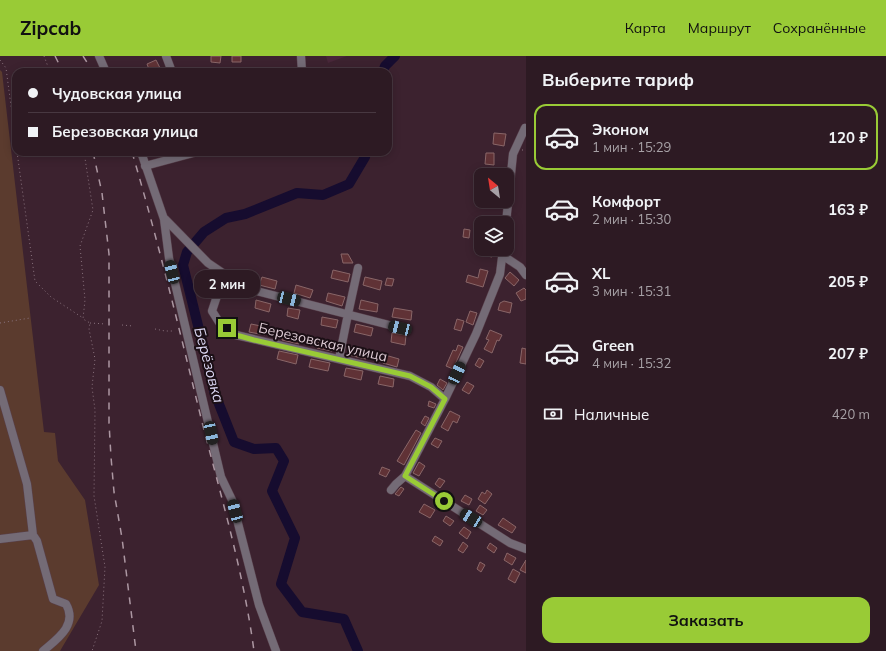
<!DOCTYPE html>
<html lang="ru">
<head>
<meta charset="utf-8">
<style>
	:root { --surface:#2d1a23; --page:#35232b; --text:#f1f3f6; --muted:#a7a1a6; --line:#483841; --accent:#99cb36 }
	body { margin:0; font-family:Mulish,sans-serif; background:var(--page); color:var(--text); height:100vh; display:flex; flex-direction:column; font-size:15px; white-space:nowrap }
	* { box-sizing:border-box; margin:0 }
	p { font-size:13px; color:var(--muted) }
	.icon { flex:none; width:22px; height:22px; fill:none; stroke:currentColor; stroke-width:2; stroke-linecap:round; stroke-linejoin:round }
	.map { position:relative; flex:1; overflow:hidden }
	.details { display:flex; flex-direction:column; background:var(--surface); width:360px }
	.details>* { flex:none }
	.hud { position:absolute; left:12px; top:12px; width:380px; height:88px; border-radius:12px; box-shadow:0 2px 10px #0003,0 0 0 1px var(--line); display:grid; align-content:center; height:88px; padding:0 16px; background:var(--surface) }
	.needle { width:26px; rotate:330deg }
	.tools { position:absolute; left:474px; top:112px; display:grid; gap:8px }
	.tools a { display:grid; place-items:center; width:40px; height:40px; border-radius:8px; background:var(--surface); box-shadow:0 2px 10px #0003,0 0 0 1px var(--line); font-size:20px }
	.end { position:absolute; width:18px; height:18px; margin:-9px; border:5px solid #99cb36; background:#111; box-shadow:0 0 0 2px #111 }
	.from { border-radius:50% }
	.bubble { position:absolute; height:28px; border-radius:12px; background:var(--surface); box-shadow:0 2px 10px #0003,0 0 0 1px var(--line); font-size:13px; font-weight:700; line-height:28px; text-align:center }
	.car { position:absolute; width:12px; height:24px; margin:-12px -6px; border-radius:5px; box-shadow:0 0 3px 1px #0007; background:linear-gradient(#222 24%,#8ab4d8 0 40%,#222 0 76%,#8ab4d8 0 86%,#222 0) }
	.hud b { display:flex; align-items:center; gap:14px; height:38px; font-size:15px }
	.hud b+b { border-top:1px solid var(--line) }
	.hud i { width:10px; height:10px; background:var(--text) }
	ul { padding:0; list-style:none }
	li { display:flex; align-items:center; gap:12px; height:66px; margin:0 8px 6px; padding:0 8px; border:2px solid transparent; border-radius:12px }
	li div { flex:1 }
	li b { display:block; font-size:15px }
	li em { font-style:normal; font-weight:700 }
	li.current { border-color:var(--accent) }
	li>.icon { width:36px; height:36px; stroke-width:1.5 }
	h2 { padding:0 16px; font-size:18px; line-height:48px }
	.pay { display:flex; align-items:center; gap:10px; height:44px; padding:0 16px; font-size:15px }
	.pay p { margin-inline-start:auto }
	.primary-button { display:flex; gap:8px; margin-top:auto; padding:8px 16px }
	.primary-button a { flex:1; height:46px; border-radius:12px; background:var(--accent); color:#111; font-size:16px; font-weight:700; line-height:46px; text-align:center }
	header { display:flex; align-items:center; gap:24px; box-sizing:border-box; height:56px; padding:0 20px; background:var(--accent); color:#111 }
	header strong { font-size:19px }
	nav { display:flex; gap:22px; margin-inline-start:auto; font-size:14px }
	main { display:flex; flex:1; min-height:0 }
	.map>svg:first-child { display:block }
	.built { fill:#482739 }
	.green { fill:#5b3b2e }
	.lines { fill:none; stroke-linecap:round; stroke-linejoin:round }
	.river { stroke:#160c2f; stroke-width:10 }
	.building { fill:#603236; stroke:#896668 }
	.minor-casing { stroke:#59414d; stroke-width:9 }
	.path { stroke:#8b747f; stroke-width:1; stroke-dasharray:1 3; stroke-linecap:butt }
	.minor { stroke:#746b76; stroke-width:8 }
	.rail { stroke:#ac97a2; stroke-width:1.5; stroke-dasharray:7 7; stroke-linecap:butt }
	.route { stroke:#99cb36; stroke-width:5 }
	.labels { text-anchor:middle; stroke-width:4; stroke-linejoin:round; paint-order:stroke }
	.street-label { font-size:14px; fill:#dfcdd6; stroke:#1b0f15 }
	.water-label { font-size:15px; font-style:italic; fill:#dcd8f4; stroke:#1b0f15 }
</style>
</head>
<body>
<header>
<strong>Zipcab</strong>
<nav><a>Карта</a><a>Маршрут</a><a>Сохранённые</a></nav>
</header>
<main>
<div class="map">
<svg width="526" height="595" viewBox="0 0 526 595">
	<rect width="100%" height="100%" fill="#3c222f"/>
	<path class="built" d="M326 0H347L328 7Z"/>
	<path class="green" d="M0 14 2 16 44 376 55 377 58 405 85 444 99 529 60 595H0Z"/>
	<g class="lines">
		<path class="river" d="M383 16 385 10 395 0
			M358 595 344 563 302 556 281 528 295 482 272 435 284 405 276 392 254 393 234 386 215 338 183 209 187 196 204 176 226 162 245 158 297 137 323 139 349 128 365 101 366 96"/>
	</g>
	<path class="building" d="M211 0H221L220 7 211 6Z
		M232 0H241V6H232Z
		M156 4 160 12 150 16 147 8Z
		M494 77 506 78 504 90 493 88Z
		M486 97H494V109L485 108Z
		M464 173 470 174 469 182 463 181Z
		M483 193H493L492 201 482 199Z
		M341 198H348L353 207H343Z
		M480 213 488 215 483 231 466 226 468 219 478 222Z
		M333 214 350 218 348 226 331 222Z
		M510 216 519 224 514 230 505 222Z
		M262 221 277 225 275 233 259 229Z
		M365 221 382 225 380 234 363 229Z
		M387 222 394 223 392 230 385 229Z
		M296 229 313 234 310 242 294 237Z
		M524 232 526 234V243L521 245 516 237Z
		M328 237 345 241 342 250 326 245Z
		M256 244 271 248 269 256 255 252Z
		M361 244 378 248 377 256 359 253Z
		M504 245 512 247 510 257 498 254 500 247Z
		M288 252 300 254 298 263 287 260Z
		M394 252 412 255 411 264 392 261Z
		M470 255 477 257 473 269 466 266Z
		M322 261 338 264 336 272 321 269Z
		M457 263 464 265 461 275 454 273Z
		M251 268 266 271 265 279 249 276Z
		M356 268 373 272 371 280 354 276Z
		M490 274 502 279 499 285 497 284 492 297 484 293 489 284 486 283Z
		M284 275 301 279 299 288 282 284Z
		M392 277 406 279 405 289 391 286Z
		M319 284 334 287 332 295 317 292Z
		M458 289 463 291 453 313 446 310 453 294 456 295Z
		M351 291 368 295 366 303 349 299Z
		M522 292 526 293V308L520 307Z
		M279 295 298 299 296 308 277 303Z
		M385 299 399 303 397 311 383 307Z
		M479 302 484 305 480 312 475 309Z
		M311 303 330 307 328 315 309 311Z
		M346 312 363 315 361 324 344 320Z
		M380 320 394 323 393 331 378 328Z
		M440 323 447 327 443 334 437 329Z
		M467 326 474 330 469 338 462 334Z
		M429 345 436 348 434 352 428 350Z
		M450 355 460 360 457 367 453 365 448 375 441 371Z
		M425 360 429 362 425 370 421 367Z
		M416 374 421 377 404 409 397 405Z
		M435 382 442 385 438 392 431 388Z
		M419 406 425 410 419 420 413 417Z
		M382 411 390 414 386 421 379 418Z
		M439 422 445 425 440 432 435 428Z
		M401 431 404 433 399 440 395 438Z
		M487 434 492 438 485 448 478 443 482 436 485 438Z
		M465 439 472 443 469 449 461 445Z
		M424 448 435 454 430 462 419 456Z
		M480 449 487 454 483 459 476 455Z
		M446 460 454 465 450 470 443 465Z
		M503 462 516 471 512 477 498 469Z
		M464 471 471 476 467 483 459 477Z
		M435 480 443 485 440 490 432 485Z
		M463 486 468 490 463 497 458 494Z
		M490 487 497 492 494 497 487 492Z
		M507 497 516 502 512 509 504 504Z
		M526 504V517L520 514Z
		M480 506 485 509 481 516 477 513Z
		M513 513 520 517 515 527 508 523Z"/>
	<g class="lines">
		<g class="minor-casing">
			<path id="minor" d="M99 0 106 16
				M166 0 172 16
				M301 0 302 16
				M141 96 164 163 169 202 221 421 232 444 259 549 276 595
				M145 110 197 96
				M165 163 208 207 245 232 401 272
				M506 167 513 98 525 72
				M502 199 520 211 526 219
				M224 219 212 255 219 266 236 279 410 320 431 331 445 343
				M339 303 348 258 358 212
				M0 334 27 428 33 479 37 485 53 543 66 548C78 569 57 583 43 595
				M405 420 510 487 526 493
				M391 434 396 428 405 420 445 343 476 278 500 218 503 193
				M0 483 33 479"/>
		</g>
		<path class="path" d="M44 0 50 16
			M0 4 6 12 16 88
			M522 94H526
			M17 96 35 225 51 241 83 262
			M84 96 93 154 80 190 85 244 83 263 90 267 89 273 95 303 92 331 95 354 94 440 105 511 102 565 92 595
			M0 267 30 262
			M90 267 106 268
			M122 269 133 270
			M155 273 165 275H173"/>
		<use href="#minor" class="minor"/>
		<path class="rail" d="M55 0 63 16
			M83 0 93 16
			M93 96 102 137 109 198V367L111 401 114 436 122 482 136 595
			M132 96C159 188 181 281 204 374 223 447 244 520 254 595"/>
	</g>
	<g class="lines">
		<path class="route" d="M227 272 236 279 254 284 410 320 431 331 445 343 405 420 444 445"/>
	</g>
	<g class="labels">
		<g class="street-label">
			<text transform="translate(323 286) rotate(13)" y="5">Березовская улица</text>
		</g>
		<g class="water-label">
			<text transform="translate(209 309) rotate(75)" y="5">Берёзовка</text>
		</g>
	</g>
</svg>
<div class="tools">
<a><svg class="needle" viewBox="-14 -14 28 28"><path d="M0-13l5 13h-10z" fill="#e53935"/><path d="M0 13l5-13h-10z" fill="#a7a1a6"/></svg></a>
<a><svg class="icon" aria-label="layers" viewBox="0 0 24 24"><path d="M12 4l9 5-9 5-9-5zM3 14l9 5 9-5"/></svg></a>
</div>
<i class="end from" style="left:444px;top:445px"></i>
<i class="end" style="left:227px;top:272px"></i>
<div class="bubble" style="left:194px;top:214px;width:66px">2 мин</div>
<i class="car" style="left:172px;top:216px;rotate:346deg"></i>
<i class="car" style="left:289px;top:243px;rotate:104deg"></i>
<i class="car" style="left:400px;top:272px;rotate:284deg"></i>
<i class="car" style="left:457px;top:317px;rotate:25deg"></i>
<i class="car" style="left:211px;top:377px;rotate:168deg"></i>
<i class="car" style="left:235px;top:455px;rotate:345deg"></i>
<i class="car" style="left:471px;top:462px;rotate:302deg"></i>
<div class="hud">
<b><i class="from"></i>Чудовская улица</b>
<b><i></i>Березовская улица</b>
</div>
</div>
<section class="details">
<h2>Выберите тариф</h2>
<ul>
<li class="current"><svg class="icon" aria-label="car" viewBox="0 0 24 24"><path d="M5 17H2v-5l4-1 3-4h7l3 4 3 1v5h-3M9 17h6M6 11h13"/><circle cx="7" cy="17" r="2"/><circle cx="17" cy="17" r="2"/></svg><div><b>Эконом</b><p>1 мин · 15:29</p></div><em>120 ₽</em></li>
<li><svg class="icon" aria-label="car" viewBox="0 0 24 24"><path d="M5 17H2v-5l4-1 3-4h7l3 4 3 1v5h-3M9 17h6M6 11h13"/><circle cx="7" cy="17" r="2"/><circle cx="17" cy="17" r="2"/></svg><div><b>Комфорт</b><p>2 мин · 15:30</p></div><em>163 ₽</em></li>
<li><svg class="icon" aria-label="car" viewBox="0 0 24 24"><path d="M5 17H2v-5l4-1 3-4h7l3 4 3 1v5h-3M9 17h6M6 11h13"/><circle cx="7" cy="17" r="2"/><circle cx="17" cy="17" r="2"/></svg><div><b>XL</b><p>3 мин · 15:31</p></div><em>205 ₽</em></li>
<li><svg class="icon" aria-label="car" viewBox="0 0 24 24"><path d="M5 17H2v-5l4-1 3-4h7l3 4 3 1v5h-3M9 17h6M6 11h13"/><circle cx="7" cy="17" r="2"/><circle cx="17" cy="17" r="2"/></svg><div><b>Green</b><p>4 мин · 15:32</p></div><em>207 ₽</em></li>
</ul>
<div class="pay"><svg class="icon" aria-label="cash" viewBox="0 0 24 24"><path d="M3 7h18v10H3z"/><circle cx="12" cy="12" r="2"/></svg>Наличные<p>420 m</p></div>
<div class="primary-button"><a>Заказать</a></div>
</section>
</main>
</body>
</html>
